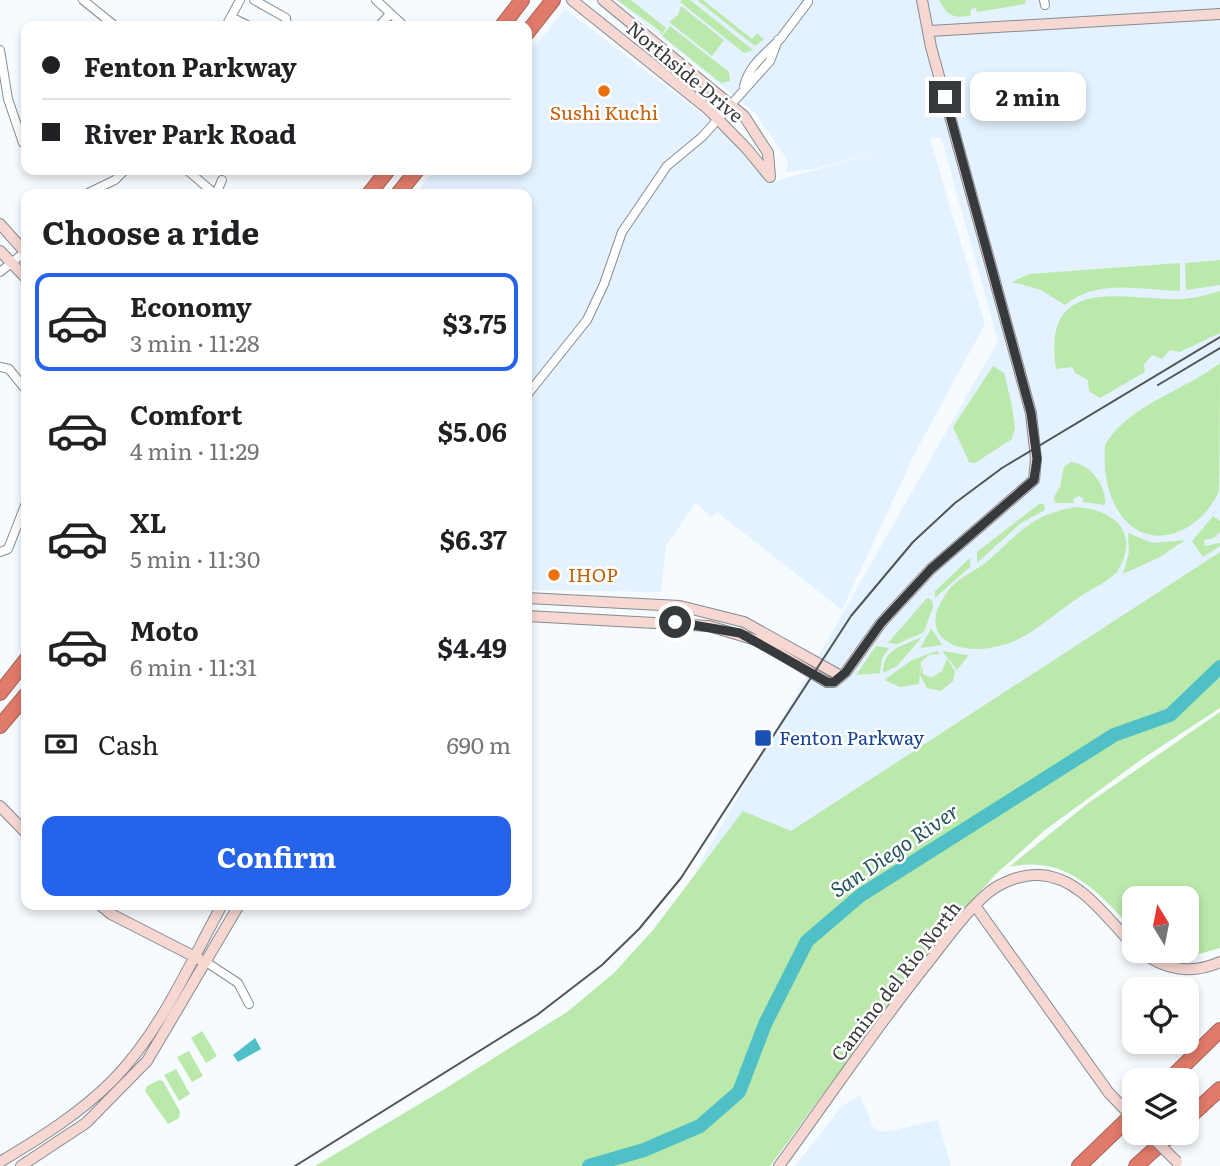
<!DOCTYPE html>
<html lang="en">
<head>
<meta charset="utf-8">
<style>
	:root { --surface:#fff; --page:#f6f6f6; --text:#202124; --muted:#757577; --line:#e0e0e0; --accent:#2563eb }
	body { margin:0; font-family:Literata,serif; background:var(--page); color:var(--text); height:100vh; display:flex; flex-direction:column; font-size:26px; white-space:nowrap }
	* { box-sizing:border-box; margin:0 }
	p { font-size:23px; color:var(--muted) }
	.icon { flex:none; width:38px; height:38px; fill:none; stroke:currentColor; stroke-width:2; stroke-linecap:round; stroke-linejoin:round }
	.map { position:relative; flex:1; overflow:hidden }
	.details { position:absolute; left:21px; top:189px; width:511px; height:721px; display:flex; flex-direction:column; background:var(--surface); border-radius:14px; box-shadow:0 4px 10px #0003 }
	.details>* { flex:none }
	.top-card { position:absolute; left:21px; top:21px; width:511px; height:154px; border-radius:14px; box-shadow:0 4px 10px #0003; display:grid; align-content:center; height:154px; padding:0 21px; background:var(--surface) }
	.needle { width:46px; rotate:350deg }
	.controls { position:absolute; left:1122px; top:886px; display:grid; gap:14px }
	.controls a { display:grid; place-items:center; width:77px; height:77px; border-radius:14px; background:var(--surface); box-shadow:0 4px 10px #0003; font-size:35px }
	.end { position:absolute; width:32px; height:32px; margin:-16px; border:9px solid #373a3c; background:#fff; box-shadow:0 0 0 4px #fff }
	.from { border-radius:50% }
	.bubble { position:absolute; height:49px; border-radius:14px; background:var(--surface); box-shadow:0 4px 10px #0003; font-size:23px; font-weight:700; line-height:49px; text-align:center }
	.top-card b { display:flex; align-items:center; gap:24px; height:66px; font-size:26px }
	.top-card b+b { border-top:2px solid var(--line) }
	.top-card i { width:18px; height:18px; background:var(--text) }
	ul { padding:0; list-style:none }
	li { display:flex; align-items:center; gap:21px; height:98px; margin:0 14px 10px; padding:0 7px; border:4px solid transparent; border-radius:14px }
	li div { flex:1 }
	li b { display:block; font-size:26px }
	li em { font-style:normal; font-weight:700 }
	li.selected { border-color:var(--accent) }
	li>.icon { width:63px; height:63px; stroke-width:1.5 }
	h2 { padding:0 21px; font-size:32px; line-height:84px }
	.pay { display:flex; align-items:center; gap:18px; height:77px; padding:0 21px; font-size:26px }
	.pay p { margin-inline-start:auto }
	.cta { display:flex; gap:14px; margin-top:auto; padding:14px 21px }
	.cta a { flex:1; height:80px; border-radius:14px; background:var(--accent); color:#fff; font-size:28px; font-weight:700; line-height:80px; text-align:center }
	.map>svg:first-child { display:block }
	.built { fill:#e3f2fe }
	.green { fill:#bbe8ab }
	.water { fill:#50c0c7 }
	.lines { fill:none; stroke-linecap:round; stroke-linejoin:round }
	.river { stroke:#50c0c7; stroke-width:14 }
	.street-casing { stroke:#858d93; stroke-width:10 }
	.secondary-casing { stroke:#858d93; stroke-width:12 }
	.highway-casing { stroke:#a5645a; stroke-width:16 }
	.street { stroke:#fff; stroke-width:8 }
	.secondary { stroke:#f6d7d2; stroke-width:10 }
	.highway { stroke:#e07a6a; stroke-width:14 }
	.tram { stroke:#515557; stroke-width:2 }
	.secondary-bridge-casing { stroke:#858d93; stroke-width:12; stroke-linecap:butt }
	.secondary-bridge { stroke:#f6d7d2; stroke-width:10 }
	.route { stroke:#373a3c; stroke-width:9 }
	.food-dot { fill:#e8710a; stroke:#fff; stroke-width:2.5 }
	.transit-dot { fill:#1a4fb4; stroke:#fff; stroke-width:2.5 }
	.labels { text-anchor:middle; stroke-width:5; stroke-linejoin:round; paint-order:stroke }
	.street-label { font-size:19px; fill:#373a3c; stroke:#fff }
	.food-label { font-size:19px; fill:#c56008; stroke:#fff }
	.transit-label { font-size:19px; fill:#164399; stroke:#fff; text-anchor:start }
	.water-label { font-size:21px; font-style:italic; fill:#26565a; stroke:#fff }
</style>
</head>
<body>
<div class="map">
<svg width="1220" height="1166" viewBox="0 0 1220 1166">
	<rect width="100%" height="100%" fill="#f6fbff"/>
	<path class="built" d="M616 0H1220V556L731 898 695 872 998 341 941 137 930 139 985 324 915 453 842 610 717 512 712 517 696 503 666 545 661 592 527 590V194H415L435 170H527V56L565 9 736 140 768 183 902 146 814 169 786 172 788 161 755 113Z
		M860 1095 874 1129 885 1132 938 1120 951 1166H795L842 1106Z"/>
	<path class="green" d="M617 0H631L666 28 661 35 660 31Z
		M682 0H690L753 50 744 53 680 2Z
		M697 0H703L752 39 757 33 764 39 755 46Z
		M939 0H1026L1025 4 977 12 976 8 971 9 970 16C952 18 948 16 939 0Z
		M681 6 724 40 712 56 669 22 678 15Z
		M670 26 729 72 730 81 721 83 662 36Z
		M1220 260V285L1186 290 1185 263Z
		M1180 263V291C1141 290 1098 278 1065 305L1041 290 1012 282 1029 274Z
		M1220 291V333L1180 352 1170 350 1162 359 1152 355 1144 365 1145 372 1100 398 1089 391 1088 380 1075 373 1072 367 1056 369C1041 271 1126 301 1183 299 1195 298 1208 295 1220 291Z
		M1220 363C1220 385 1220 477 1219 491 1200 535 1143 557 1116 507 1105 487 1104 466 1105 445 1129 404 1183 392 1220 363Z
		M993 366 1004 373 1012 406 1015 428 1012 439 975 463 969 462 953 427Z
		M1071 462C1091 464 1107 487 1105 505L1082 502 1084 499 1079 496 1073 499 1074 503H1055L1054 497 1060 487 1064 467Z
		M1039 504H1044L1045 510 1021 523 977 563V552Z
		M1075 507C1115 509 1141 533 1117 572 1106 583 1093 588 1081 596 1054 613 1030 639 999 646 958 657 913 637 948 591 959 576 977 571 990 559 1021 531 1032 515 1075 507Z
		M1213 516 1220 521V532L1214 538 1204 540 1205 546 1220 543V546L1203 557 1192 541Z
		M1128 533 1153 543 1185 540 1160 557 1123 574 1129 552Z
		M1220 552V708L1142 759 1045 830 996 874 934 943 770 1166H315L443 1090 567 1012 614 973 653 930 743 811 791 831Z
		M970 558V567L935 598V591Z
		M927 598 932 600 933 607 924 632 897 644 888 643Z
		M931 628 942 645 920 648 931 629Z
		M922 637 897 666 883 673C883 648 903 646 922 637Z
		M876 646 889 648 882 658 880 673 856 675Z
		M937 651 940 654 929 655 921 662 919 684 900 687 884 680 912 660Z
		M942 651 967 655 968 656 957 670Z
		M947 659 955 671 953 681 941 691 927 688 920 675 922 665 923 674 931 678 942 671Z
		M1220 712V948L1185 958 1157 950H1186V898H1134V931C1099 893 1067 854 1009 867L1087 804Z
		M202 1031 217 1056 206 1063 191 1038Z
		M189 1051 203 1076 192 1082 177 1057Z
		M176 1069 190 1094 179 1101 164 1075Z
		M159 1080 163 1081 180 1112 179 1118 168 1124 145 1091 147 1086Z"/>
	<path class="water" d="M255 1038 261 1049 238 1062 233 1055Z"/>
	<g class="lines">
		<path class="river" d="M589 1166 644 1150 700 1126 739 1092 765 1024 807 941 861 895 1114 735 1170 715 1220 667"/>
		<g class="street-casing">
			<path id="street" d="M83 0 115 26
				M254 0 286 18 287 26
				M376 0 404 26
				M1044 0 1045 5
				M231 17 249 26
				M226 26 240 0
				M379 26 390 14
				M0 50 8 99 23 143 26 144
				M744 86C750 63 766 54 781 38 790 26 799 14 808 2
				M187 170 215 194
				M86 194 115 180 125 170
				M216 194 222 180
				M0 272 25 252
				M0 367 9 369 26 390
				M527 395 587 320 604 284 622 232 667 166 702 137 770 61 778 40
				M0 552 8 549 26 503
				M206 962 238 983 249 1004"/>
		</g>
		<g class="secondary-casing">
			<path id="secondary" d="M572 0 708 109 747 149 770 177
				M603 0 744 116 768 153 770 177
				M930 31 1220 14
				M0 224 26 253
				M0 251 26 278
				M527 598 680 606 744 622 841 676
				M527 616 709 626 759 641 827 682H834L846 672 881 623 931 569 1034 480 1036 459 1031 413 931 47 922 0
				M0 806 26 833
				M100 905 111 914 199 959
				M976 907 1109 1093
				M1139 950C1163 970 1192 975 1220 962
				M0 1162C40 1138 79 1114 112 1081 160 1033 190 963 222 905
				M21 1166 86 1123 147 1061 239 905
				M779 1166C827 1100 873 1032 923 969 944 943 964 913 989 892 1002 882 1022 874 1039 875 1081 877 1107 919 1134 946"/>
		</g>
		<g class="highway-casing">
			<path id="highway" d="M502 26 522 0
				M527 33 553 0
				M369 194 388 170
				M398 194 417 170
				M0 693 26 660
				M0 726 26 695
				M1169 1080 1220 1030
				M1186 1120 1220 1089
				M1079 1166 1134 1113
				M1136 1166 1174 1132"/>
		</g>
		<use href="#street" class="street"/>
		<use href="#secondary" class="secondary"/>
		<use href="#highway" class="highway"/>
		<path class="tram" d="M1158 385 1220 348
			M295 1166 537 1015 602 965 639 929 681 878 851 616 913 542 955 503 1002 468 1220 337"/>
		<g class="secondary-bridge-casing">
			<path id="secondary-bridge" d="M1109 1093 1134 1119
				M1147 1132 1177 1162"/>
		</g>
		<use href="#secondary-bridge" class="secondary-bridge"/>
	</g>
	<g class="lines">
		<path class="route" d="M675 622 740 633 827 682H834L846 672 881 623 931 569 1034 480 1037 459 1031 413 945 97"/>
	</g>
	<g class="food-dot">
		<circle cx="604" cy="91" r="7"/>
		<circle cx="554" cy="575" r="7"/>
	</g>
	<rect class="transit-dot" x="754" y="729" width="18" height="18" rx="3.5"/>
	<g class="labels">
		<g class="street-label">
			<text transform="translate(685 72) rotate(40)" y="7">Northside Drive</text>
			<text transform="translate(896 981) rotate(-52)" y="7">Camino del Rio North</text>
		</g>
		<g class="food-label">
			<text x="604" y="120">Sushi Kuchi</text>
			<text x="568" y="582" text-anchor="start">IHOP</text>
		</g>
		<g class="transit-label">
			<text x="779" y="745">Fenton Parkway</text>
		</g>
		<g class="water-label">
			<text transform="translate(895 851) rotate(-34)" y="7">San Diego River</text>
		</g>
	</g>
</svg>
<div class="controls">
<a><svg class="needle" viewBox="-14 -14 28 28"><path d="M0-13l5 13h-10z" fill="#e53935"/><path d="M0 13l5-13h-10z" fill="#757577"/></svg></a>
<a><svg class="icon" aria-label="locate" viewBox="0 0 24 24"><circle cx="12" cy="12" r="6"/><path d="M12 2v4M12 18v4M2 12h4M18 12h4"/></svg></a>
<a><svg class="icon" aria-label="layers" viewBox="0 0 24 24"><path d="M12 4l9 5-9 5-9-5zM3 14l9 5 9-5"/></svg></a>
</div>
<i class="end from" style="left:675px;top:622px"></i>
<i class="end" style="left:945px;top:97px"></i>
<div class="bubble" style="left:970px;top:72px;width:116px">2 min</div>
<div class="top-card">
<b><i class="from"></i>Fenton Parkway</b>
<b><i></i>River Park Road</b>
</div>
<section class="details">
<h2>Choose a ride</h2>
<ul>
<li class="selected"><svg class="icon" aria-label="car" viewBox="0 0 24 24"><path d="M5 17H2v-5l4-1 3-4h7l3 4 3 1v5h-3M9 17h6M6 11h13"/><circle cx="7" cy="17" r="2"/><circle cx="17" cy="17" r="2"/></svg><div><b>Economy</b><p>3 min · 11:28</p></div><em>$3.75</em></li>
<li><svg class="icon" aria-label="car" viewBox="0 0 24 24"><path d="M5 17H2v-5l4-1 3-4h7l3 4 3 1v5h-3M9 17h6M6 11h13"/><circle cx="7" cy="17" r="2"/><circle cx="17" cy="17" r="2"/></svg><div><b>Comfort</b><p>4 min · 11:29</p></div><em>$5.06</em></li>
<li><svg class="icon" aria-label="car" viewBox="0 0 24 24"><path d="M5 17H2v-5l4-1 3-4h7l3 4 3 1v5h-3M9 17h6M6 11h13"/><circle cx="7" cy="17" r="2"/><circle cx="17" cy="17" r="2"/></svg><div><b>XL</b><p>5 min · 11:30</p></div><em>$6.37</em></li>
<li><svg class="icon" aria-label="car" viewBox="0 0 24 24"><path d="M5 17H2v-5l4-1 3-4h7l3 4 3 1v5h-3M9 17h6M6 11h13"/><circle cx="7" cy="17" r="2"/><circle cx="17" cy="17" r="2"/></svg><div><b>Moto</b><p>6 min · 11:31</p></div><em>$4.49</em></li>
</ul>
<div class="pay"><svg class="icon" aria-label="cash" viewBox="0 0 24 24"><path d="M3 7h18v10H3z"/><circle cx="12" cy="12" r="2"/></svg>Cash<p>690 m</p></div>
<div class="cta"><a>Confirm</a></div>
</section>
</div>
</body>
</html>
